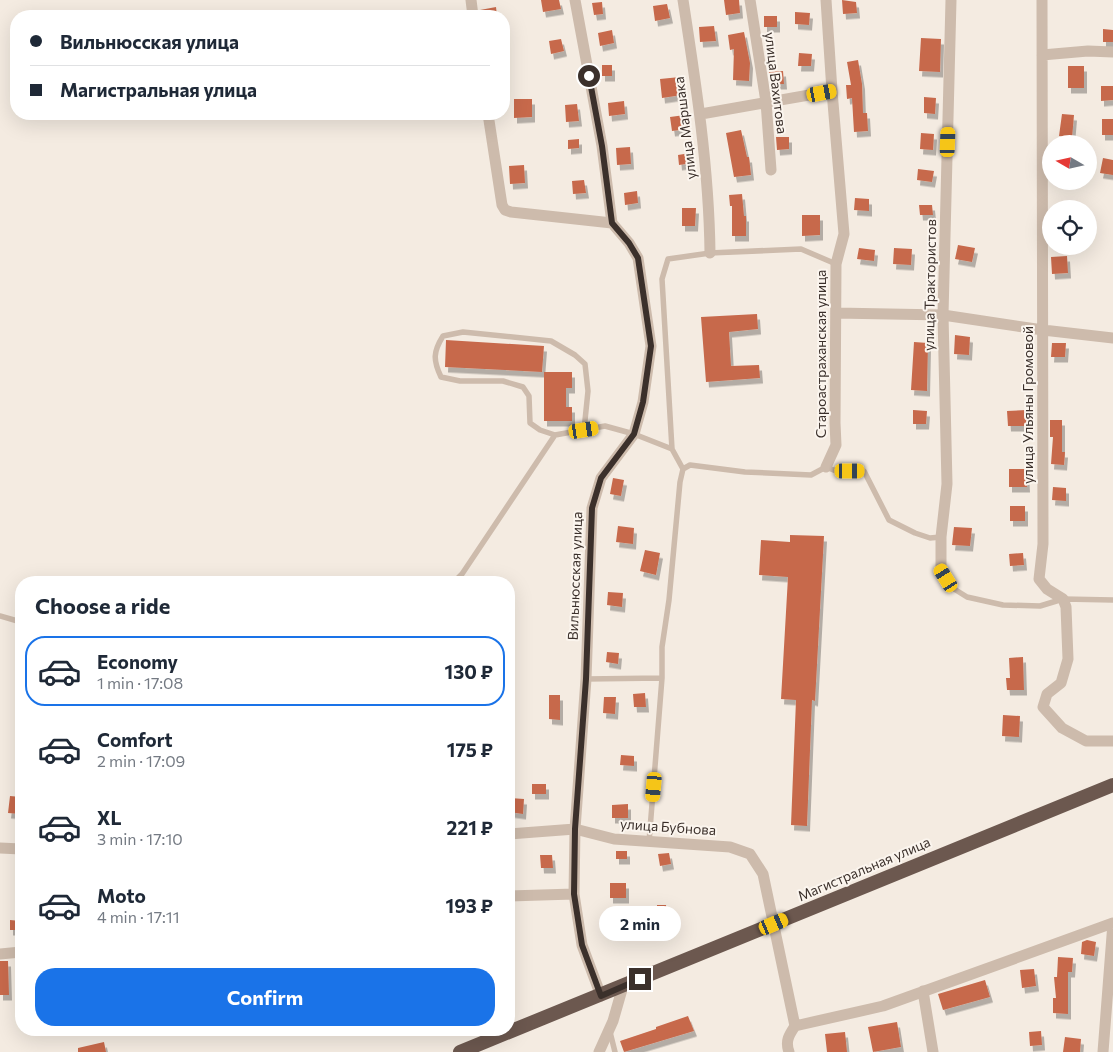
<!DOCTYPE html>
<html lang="en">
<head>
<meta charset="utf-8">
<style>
	:root { --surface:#fff; --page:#f6f6f7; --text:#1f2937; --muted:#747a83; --line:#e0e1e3; --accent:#1a73e8 }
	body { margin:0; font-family:Commissioner,sans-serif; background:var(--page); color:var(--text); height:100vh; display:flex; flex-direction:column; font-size:19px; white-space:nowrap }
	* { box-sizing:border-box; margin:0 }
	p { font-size:16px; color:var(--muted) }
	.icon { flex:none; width:28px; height:28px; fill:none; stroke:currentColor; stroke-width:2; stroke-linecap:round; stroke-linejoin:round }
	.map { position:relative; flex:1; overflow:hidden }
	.details { position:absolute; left:15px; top:576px; width:500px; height:460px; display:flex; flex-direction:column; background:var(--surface); border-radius:20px; box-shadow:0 5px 20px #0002 }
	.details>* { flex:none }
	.guide { position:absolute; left:10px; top:10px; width:500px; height:110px; border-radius:20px; box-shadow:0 5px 20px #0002; display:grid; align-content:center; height:110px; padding:0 20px; background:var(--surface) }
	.needle { width:32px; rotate:279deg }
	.buttons { position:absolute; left:1042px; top:135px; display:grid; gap:10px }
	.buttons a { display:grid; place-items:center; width:55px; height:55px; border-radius:50%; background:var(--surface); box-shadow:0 5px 20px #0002; font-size:25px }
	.end { position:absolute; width:22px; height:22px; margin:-11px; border:6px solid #3b302b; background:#fff; box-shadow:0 0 0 2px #fff }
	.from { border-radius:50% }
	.bubble { position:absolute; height:35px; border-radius:18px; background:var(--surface); box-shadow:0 5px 20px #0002; font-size:16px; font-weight:700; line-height:35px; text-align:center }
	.car { position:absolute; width:15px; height:30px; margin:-15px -8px; border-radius:6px; box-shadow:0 0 4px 1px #0007; background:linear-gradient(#f5c518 24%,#345 0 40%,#f5c518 0 76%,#345 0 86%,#f5c518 0) }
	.guide b { display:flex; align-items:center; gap:18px; height:48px; font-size:19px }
	.guide b+b { border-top:1px solid var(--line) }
	.guide i { width:12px; height:12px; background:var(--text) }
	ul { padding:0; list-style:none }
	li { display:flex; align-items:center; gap:15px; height:70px; margin:0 10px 8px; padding:0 10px; border:2px solid transparent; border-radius:20px }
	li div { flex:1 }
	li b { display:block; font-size:19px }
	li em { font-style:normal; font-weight:700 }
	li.on { border-color:var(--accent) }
	li>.icon { width:45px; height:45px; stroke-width:1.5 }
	h2 { padding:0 20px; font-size:22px; line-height:60px }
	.cta { display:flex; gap:10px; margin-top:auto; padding:10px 20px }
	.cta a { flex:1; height:58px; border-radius:20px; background:var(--accent); color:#fff; font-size:20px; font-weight:700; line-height:58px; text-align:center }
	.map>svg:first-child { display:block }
	.building { fill:#c7694c; filter:url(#shadow) }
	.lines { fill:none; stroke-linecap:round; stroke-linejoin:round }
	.service { stroke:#cdbbac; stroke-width:5.5 }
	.minor { stroke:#cdbbac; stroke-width:11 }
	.trunk { stroke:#6c584f; stroke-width:14 }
	.route { stroke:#3b302b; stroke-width:6 }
	.labels { text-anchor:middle; stroke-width:4; stroke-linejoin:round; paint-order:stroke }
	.street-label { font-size:14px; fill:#3b302b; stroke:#fbf5ee }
</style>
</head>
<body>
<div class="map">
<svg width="1113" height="1052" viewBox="0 0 1113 1052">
	<defs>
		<filter id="shadow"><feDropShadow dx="3" dy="5.5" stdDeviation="0" flood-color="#0004"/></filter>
	</defs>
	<rect width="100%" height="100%" fill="#f4ebe1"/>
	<path class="building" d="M541 0H559L561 9 543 12Z
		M724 0H739L740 13 726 15Z
		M842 0 856 2 857 13 843 14Z
		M602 2 603 14 594 15 592 3Z
		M667 4 670 18 655 21 653 6Z
		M496 7 497 16H480V10Z
		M795 12 810 13 809 25 795 24Z
		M764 16H777V27H764Z
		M714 26 716 41 700 42 699 27Z
		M1103 29 1113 30V42H1103Z
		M612 30 614 43 600 46 598 33Z
		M744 32 750 63 749 81 733 80 734 49 730 50 728 35Z
		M921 38 941 39 940 72 919 71Z
		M561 39 564 51 551 54 549 41Z
		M799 53 812 54 811 66H798Z
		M858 60 862 84 863 113H867L868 131 854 132 852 98 847 99 846 85H851L847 62Z
		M602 65H612V76H602Z
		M1068 66H1084V88H1068Z
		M783 71 784 84H771L769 72Z
		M680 77 682 95 662 98 660 79Z
		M1101 86H1113V100L1101 101Z
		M924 97 936 98 935 114 924 113Z
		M514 99H532V117L514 118Z
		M624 101 625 114 609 116 608 103Z
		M577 104 579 121 566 122 565 105Z
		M1062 114 1074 115 1072 138 1059 136Z
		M685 115 687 129 672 131 670 117Z
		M1102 119H1113V135H1102Z
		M741 130 747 157H749L751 175 734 177 726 133Z
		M921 133 934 134 933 150 920 149Z
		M776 137H789V149L777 150Z
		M579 139V148L568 149V140Z
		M630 147 631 164 617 165 616 148Z
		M690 153 692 163 679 165 678 155Z
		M1103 158 1113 160V175L1100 173Z
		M524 165 525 183 510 184 509 166Z
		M918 169 934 171 932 182 917 180Z
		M584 180 586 193 573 194 572 181Z
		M637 191 638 203 625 205 624 193Z
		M742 194 744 216H746V236H732V206H730L729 195Z
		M855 198 869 199V211L854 210Z
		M919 205H932L933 215H920Z
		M682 208H696L695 226H682Z
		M802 215H820V235L802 236Z
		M958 245 975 248 972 262 955 259Z
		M859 248 875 250 874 261 857 259Z
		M894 248 912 249 911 265 893 264Z
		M1067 256 1068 273 1052 274 1051 257Z
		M757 314 758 329 729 332 731 366 759 365 760 378 706 382 701 317Z
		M955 335 970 337 969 355 954 354Z
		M446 340 544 346 542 372 445 367Z
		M914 342 928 343 927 391 911 390Z
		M1052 343H1066L1065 357H1051Z
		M544 372H572V388H566V407H572V421H544Z
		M913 410 927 411 926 424H913Z
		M1026 410 1027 426H1008L1007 411Z
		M1050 420H1062V452H1065L1064 465 1051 464 1053 437H1050Z
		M1009 469H1026L1027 487H1009Z
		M613 478 624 480 621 496 610 494Z
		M1053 487 1066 488V501L1052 500Z
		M1010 506H1025V521H1010Z
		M618 526 634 528 633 544 616 542Z
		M954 527 972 528 970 546 952 545Z
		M790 535 824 536 815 701 812 700 807 826 791 825 796 700 781 699 788 577 759 575 761 540 790 542Z
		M645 550 660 553 656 575 640 571Z
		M1023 553 1024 565 1010 566 1009 554Z
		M608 592 623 593 622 607 607 605Z
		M607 652 619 653 618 664 606 662Z
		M1023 657 1024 690H1007L1006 678H1010L1009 658Z
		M645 693 646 707H634L633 694Z
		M549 695H560V720L549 719Z
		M604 697H616L615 714 603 713Z
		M1003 715 1020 716 1019 737 1002 736Z
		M621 755 634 756V766L620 765Z
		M532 784H546V794H532Z
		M10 796 21 797 20 814 8 813Z
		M510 798 524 799 523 814 509 812Z
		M628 804V818H612V805Z
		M616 851H627V859H616Z
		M669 853 671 864 660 866 658 854Z
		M540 855H552L553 868H541Z
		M610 883H626V898H610Z
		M657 905H666L667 914H657Z
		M10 920 21 921V930H10Z
		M1087 940 1096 942 1094 956 1081 954 1082 942Z
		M1058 957 1073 958 1072 972H1068V1014L1053 1013V998H1056L1054 977H1057Z
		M0 961H8L9 995H0Z
		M1034 969 1036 986 1022 988 1020 970Z
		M985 980 990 997 943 1010 938 994Z
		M688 1016 694 1031 624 1052 620 1041 656 1029V1027Z
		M897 1022 901 1047 873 1052 868 1027Z
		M1041 1031 1042 1045 1030 1046 1029 1032Z
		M845 1032 847 1052H827L825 1034Z
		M1065 1037 1081 1039 1080 1052H1063Z
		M104 1042 106 1052H78V1048Z"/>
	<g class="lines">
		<path class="service" d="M555 435 540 430 530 423 529 396 523 387 503 381H460L441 377C433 360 433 352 443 336L463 332 551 341 575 355 585 364 588 391 584 430
			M672 449 662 279 668 259 710 253 801 249 836 264
			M941 569 951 587 967 597 1003 605 1040 606 1063 599 1113 600
			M454 582 462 574 555 435 605 426 634 434 672 449 683 469 690 465 745 472 811 475 826 467 836 471H864L889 520 915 533 930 538 941 537
			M0 616 21 622
			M586 679 662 678
			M649 842 662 678V647L669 600 680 482 683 469
			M610 1032 615 1052"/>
		<path class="minor" d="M471 0 473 16
			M575 0 602 146 612 223 629 243 638 258 651 346 643 402 634 434 601 478 592 508 586 679 575 829 574 894 582 945 601 996
			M683 0C696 84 709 168 710 253
			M750 0 766 102 771 170
			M1042 0 1043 544 1039 579 1047 589 1063 599 1066 607 1068 659 1061 683 1047 694 1043 707 1062 728 1086 741H1113
			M1042 55 1088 51 1113 52
			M488 114 502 205 505 210 511 212 612 223
			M701 114 832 91
			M836 313 943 315 1043 330 1113 338
			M826 467 836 445 835 423 836 264 844 234 832 91 826 0
			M941 569V537L947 484 943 315 951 0
			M509 834 575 829 614 839 730 847 750 854 763 874 795 1026C789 1035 785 1041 789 1052
			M0 848 21 849
			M509 896 574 894
			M0 954 21 952
			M923 991 933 1052
			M795 1026 883 1006 1113 923
			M599 1052 613 1021 623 986
			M1103 1052 1113 923"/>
		<path class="trunk" d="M460 1052 1113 785"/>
	</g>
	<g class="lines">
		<path class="route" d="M589 76 602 146 612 223 629 243 638 258 651 346 643 402 634 434 601 478 592 508 586 679 575 829 574 894 582 945 601 996 640 979"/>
	</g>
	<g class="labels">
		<g class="street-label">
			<text transform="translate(776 83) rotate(83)" y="5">улица Вахитова</text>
			<text transform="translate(685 128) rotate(-97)" y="5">улица Маршака</text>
			<text transform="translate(930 285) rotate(-89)" y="5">улица Трактористов</text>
			<text transform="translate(821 354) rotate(-90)" y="5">Староастраханская улица</text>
			<text transform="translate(1028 405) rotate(-90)" y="5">улица Ульяны Громовой</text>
			<text transform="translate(575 576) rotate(-88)" y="5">Вильнюсская улица</text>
			<text transform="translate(668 827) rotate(4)" y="5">улица Бубнова</text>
			<text transform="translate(864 869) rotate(-23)" y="5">Магистральная улица</text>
		</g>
	</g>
</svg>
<div class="buttons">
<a><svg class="needle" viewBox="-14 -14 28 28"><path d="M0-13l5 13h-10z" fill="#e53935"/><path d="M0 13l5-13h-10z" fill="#747a83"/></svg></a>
<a><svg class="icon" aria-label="locate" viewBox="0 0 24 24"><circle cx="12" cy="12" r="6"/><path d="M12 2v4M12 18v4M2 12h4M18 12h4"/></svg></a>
</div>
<i class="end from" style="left:589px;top:76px"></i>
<i class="end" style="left:640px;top:979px"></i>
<div class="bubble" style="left:599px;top:906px;width:82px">2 min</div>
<i class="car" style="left:822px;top:93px;rotate:80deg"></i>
<i class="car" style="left:948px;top:142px;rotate:2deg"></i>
<i class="car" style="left:584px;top:430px;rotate:81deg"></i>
<i class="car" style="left:850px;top:471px;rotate:90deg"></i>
<i class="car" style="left:946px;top:578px;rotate:328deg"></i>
<i class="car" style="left:654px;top:787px;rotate:185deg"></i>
<i class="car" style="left:774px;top:924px;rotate:67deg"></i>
<div class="guide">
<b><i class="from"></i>Вильнюсская улица</b>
<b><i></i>Магистральная улица</b>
</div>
<section class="details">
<h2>Choose a ride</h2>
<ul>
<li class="on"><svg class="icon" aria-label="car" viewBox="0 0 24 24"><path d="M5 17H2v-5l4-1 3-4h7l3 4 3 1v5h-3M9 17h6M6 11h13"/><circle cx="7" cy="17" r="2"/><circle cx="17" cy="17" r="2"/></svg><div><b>Economy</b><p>1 min · 17:08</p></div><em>130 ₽</em></li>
<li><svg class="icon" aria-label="car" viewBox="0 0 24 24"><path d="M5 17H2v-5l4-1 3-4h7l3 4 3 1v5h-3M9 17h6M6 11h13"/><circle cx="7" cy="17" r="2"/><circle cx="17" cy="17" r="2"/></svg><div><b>Comfort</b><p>2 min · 17:09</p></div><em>175 ₽</em></li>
<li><svg class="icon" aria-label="car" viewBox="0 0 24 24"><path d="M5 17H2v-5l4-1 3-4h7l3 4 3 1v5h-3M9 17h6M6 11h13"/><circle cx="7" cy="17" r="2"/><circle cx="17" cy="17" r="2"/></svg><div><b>XL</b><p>3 min · 17:10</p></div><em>221 ₽</em></li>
<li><svg class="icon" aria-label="car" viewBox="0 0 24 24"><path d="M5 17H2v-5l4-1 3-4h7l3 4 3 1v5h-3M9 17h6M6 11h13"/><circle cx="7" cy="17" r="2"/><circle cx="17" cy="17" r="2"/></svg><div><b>Moto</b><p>4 min · 17:11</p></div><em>193 ₽</em></li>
</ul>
<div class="cta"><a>Confirm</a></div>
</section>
</div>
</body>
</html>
